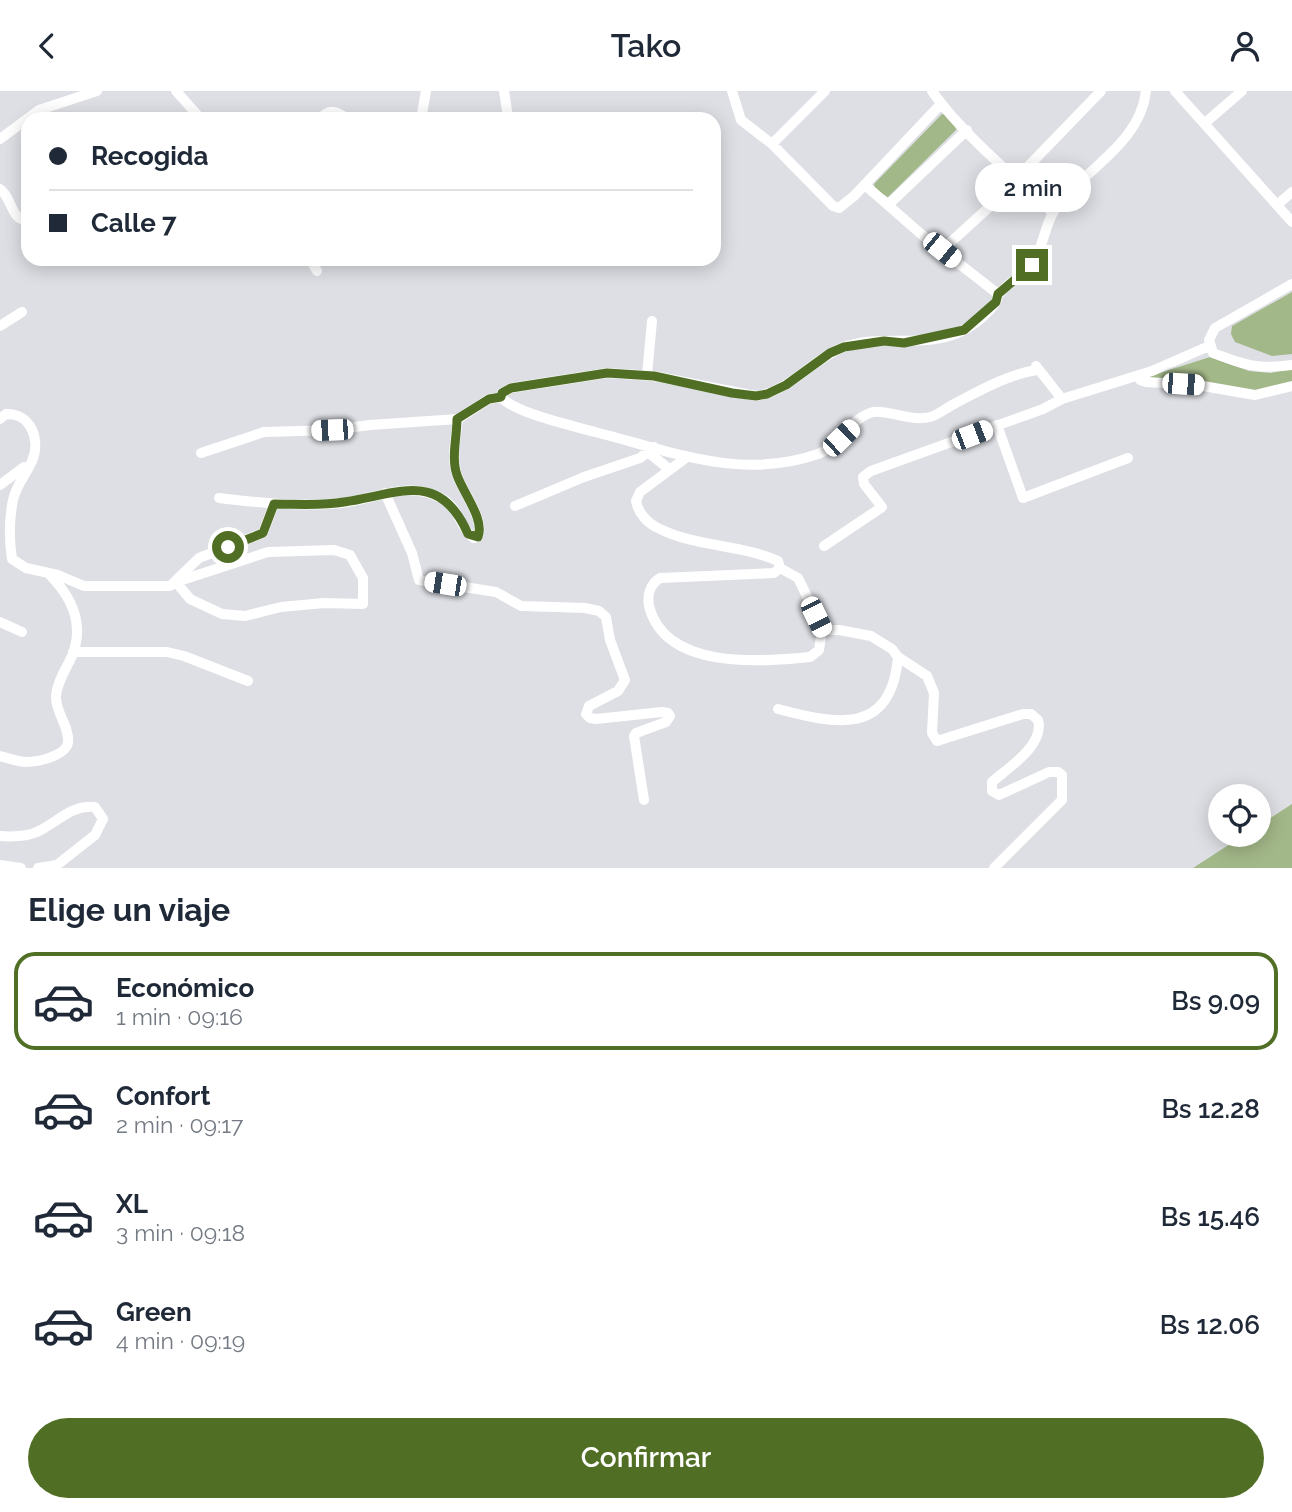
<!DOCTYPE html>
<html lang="es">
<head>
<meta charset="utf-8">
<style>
	:root { --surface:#fff; --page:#f2f2f3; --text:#1f2937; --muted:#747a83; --line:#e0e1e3; --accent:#506f24 }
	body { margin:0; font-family:Raleway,sans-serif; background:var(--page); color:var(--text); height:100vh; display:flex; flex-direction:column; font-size:26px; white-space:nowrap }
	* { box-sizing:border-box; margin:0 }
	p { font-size:23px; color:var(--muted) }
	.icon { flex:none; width:38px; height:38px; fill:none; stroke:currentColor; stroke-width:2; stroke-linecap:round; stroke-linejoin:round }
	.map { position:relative; height:777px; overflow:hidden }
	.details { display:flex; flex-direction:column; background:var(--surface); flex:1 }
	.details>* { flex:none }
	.top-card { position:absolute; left:21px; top:21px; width:700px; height:154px; border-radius:21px; box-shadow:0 4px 18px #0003; display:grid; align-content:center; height:154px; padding:0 28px; background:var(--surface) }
	.tools { position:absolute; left:1208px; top:693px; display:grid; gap:14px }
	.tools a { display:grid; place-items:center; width:63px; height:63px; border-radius:50%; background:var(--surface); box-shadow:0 4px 18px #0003; font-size:35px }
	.end { position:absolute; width:32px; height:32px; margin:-16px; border:9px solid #506f24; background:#fff; box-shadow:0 0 0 4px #fff }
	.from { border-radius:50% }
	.bubble { position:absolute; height:49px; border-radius:24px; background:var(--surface); box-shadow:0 4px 18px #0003; font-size:23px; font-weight:600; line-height:49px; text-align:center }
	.car { position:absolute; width:21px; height:42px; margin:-21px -10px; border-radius:9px; box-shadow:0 0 5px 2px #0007; background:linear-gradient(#fff 24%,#345 0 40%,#fff 0 76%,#345 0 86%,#fff 0) }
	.top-card b { display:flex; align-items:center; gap:24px; height:66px; font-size:26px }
	.top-card b+b { border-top:2px solid var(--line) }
	.top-card i { width:18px; height:18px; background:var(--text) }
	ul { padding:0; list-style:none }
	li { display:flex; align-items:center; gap:21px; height:98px; margin:0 14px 10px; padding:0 14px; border:4px solid transparent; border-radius:21px }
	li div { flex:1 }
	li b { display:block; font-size:26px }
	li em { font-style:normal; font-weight:600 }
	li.on { border-color:var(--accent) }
	li>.icon { width:63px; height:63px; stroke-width:1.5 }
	h2 { padding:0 28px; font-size:32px; line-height:84px }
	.button { display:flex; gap:14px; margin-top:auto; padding:14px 28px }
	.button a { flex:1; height:80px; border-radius:42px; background:var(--accent); color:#fff; font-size:28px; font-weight:600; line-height:80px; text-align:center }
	header { display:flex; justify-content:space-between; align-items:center; height:91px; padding:0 28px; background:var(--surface); font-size:32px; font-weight:600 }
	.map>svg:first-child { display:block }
	.green { fill:#a3b889 }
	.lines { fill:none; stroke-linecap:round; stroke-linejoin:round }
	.minor { stroke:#fff; stroke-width:10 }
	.route { stroke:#506f24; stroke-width:9 }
</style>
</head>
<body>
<header><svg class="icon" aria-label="back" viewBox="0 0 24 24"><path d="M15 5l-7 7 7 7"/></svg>Tako<svg class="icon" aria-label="person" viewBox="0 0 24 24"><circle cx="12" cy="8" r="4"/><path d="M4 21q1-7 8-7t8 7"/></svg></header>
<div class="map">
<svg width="1292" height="777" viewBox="0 0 1292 777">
	<rect width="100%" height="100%" fill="#dddfe4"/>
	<path class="green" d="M942 23 946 24 957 35 956 39 888 106 875 99 874 93Z
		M1292 201V263L1272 265 1235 251 1231 243 1232 235Z
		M1210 266 1249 280 1271 282 1292 277V292L1266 299H1249L1147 286Z
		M1292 713V777H1193L1244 744H1258V735Z"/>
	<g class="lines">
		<path class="minor" d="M176 0 201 28
			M504 0 508 26
			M732 0 741 29 772 53 833 115 839 117 854 105 941 13
			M932 0C963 44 1014 85 1053 122
			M1175 0 1292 131
			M320 28C328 18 337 19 347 28
			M421 28 426 0
			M1205 32 1242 0
			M0 48 39 19 97 0
			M772 53 825 0
			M865 94 921 143 998 203
			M0 98C13 107 10 130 28 129
			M889 113 967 39
			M1277 114 1292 101
			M942 159 986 119 1101 0
			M310 168 317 180
			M1292 193 1215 237 1209 249 1213 262C1246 274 1257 279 1292 274
			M0 235 22 221
			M1036 275 1062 308
			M647 284 652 230
			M1139 284 1140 289 1146 291 1197 294 1255 304 1292 295
			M501 306C514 322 574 335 595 341 671 360 740 390 818 363 840 355 850 327 873 321 887 318 909 331 930 326 938 324 946 317 954 313 979 300 1009 283 1037 279
			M0 328 6 323C31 322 41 349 32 370 26 384 16 394 13 409 9 429 9 449 12 468L26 477 58 484 84 495H170L199 467 263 442 274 413
			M997 334 1023 407 1128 367
			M201 362 264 341 332 339 370 334 458 328 489 308 501 306 502 302 511 297 607 282 654 285 756 305C791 300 812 268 844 256 882 242 926 259 964 239 974 234 990 221 996 211 1000 204 994 209 1000 202 1008 191 1023 185 1032 174 1043 158 1044 136 1054 120 1083 78 1140 54 1146 0
			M649 362 669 378
			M687 366 640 401 636 410C638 422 648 433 660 438 696 456 740 453 778 470L780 477 774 482 660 487C650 493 647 504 649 515 665 579 760 571 810 566L819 559 822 539 804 499 798 487 780 477
			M0 394 24 376
			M385 402 412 462 419 489 496 501 521 515 585 517 599 520 606 526 610 549 625 589 618 600 589 615 586 623 590 627 596 628 662 621 668 622 670 625 666 631 636 642 634 645 644 709
			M219 407C260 412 301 416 342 412 376 408 408 389 441 407 459 416 462 441 474 447L478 446C485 428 463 402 457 384 451 367 456 346 458 328
			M515 415 584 386 640 367 654 356
			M824 455 882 416 864 393 863 386 871 380 1043 318 1062 308 1152 280 1209 255
			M334 459 350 464 363 487V513L324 512 281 516 245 525 222 523 190 508 176 491 268 461Z
			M0 531 22 541
			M822 539H839L871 545 892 558 898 566 927 585 934 602 932 642 937 650 1023 623H1031L1038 629C1045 654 1008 677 992 691V700L999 704 1049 681H1058L1062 684V709L994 777
			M73 561H167L184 565 248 590
			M778 618C835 633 891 646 898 566
			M0 665C8 667 18 671 26 671 38 671 65 665 68 652 70 636 55 621 56 605 57 591 66 578 72 565 85 533 72 506 49 483
			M0 745C13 746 27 746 39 740 59 730 71 714 95 716L103 728 95 744 57 774 38 777
			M0 774 21 777"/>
	</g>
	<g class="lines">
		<path class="route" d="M228 456 263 442 274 413C297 413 322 415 344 411 398 403 440 378 468 443L478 446C485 428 463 402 457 384 451 367 457 346 457 328L489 308 501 306 502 302 511 297 607 282 654 285 732 302 756 305 767 303 786 294 830 262 844 256 884 250 904 252 964 239 996 211 998 203 1032 174"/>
	</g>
</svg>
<div class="tools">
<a><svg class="icon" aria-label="locate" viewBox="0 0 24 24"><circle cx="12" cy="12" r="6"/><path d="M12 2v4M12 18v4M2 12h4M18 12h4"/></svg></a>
</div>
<i class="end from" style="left:228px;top:456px"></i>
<i class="end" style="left:1032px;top:174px"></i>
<div class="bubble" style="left:975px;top:72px;width:116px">2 min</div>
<i class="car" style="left:942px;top:159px;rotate:129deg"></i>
<i class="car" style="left:1183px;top:293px;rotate:94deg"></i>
<i class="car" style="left:332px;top:339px;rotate:268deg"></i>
<i class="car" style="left:972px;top:344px;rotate:69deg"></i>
<i class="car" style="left:841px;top:347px;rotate:46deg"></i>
<i class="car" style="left:445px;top:493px;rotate:279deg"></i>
<i class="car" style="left:816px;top:526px;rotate:154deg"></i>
<div class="top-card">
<b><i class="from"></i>Recogida</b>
<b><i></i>Calle 7</b>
</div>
</div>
<section class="details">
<h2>Elige un viaje</h2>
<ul>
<li class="on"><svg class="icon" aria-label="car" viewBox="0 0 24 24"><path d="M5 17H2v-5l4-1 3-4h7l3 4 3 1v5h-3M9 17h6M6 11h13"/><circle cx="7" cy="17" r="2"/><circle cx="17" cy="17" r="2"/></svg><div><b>Económico</b><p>1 min · 09:16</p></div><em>Bs 9.09</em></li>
<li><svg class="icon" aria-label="car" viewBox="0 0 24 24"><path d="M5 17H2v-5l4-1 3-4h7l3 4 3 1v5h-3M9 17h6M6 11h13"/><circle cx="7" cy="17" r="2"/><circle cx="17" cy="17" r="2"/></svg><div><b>Confort</b><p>2 min · 09:17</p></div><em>Bs 12.28</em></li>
<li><svg class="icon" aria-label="car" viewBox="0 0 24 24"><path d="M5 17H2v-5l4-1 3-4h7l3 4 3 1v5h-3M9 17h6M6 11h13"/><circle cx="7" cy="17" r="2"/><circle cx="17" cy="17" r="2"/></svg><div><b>XL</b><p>3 min · 09:18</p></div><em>Bs 15.46</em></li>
<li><svg class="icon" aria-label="car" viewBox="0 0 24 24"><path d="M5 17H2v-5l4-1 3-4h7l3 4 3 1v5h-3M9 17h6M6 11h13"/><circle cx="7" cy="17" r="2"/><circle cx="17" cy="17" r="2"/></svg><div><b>Green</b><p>4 min · 09:19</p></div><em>Bs 12.06</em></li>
</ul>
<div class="button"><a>Confirmar</a></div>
</section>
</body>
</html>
